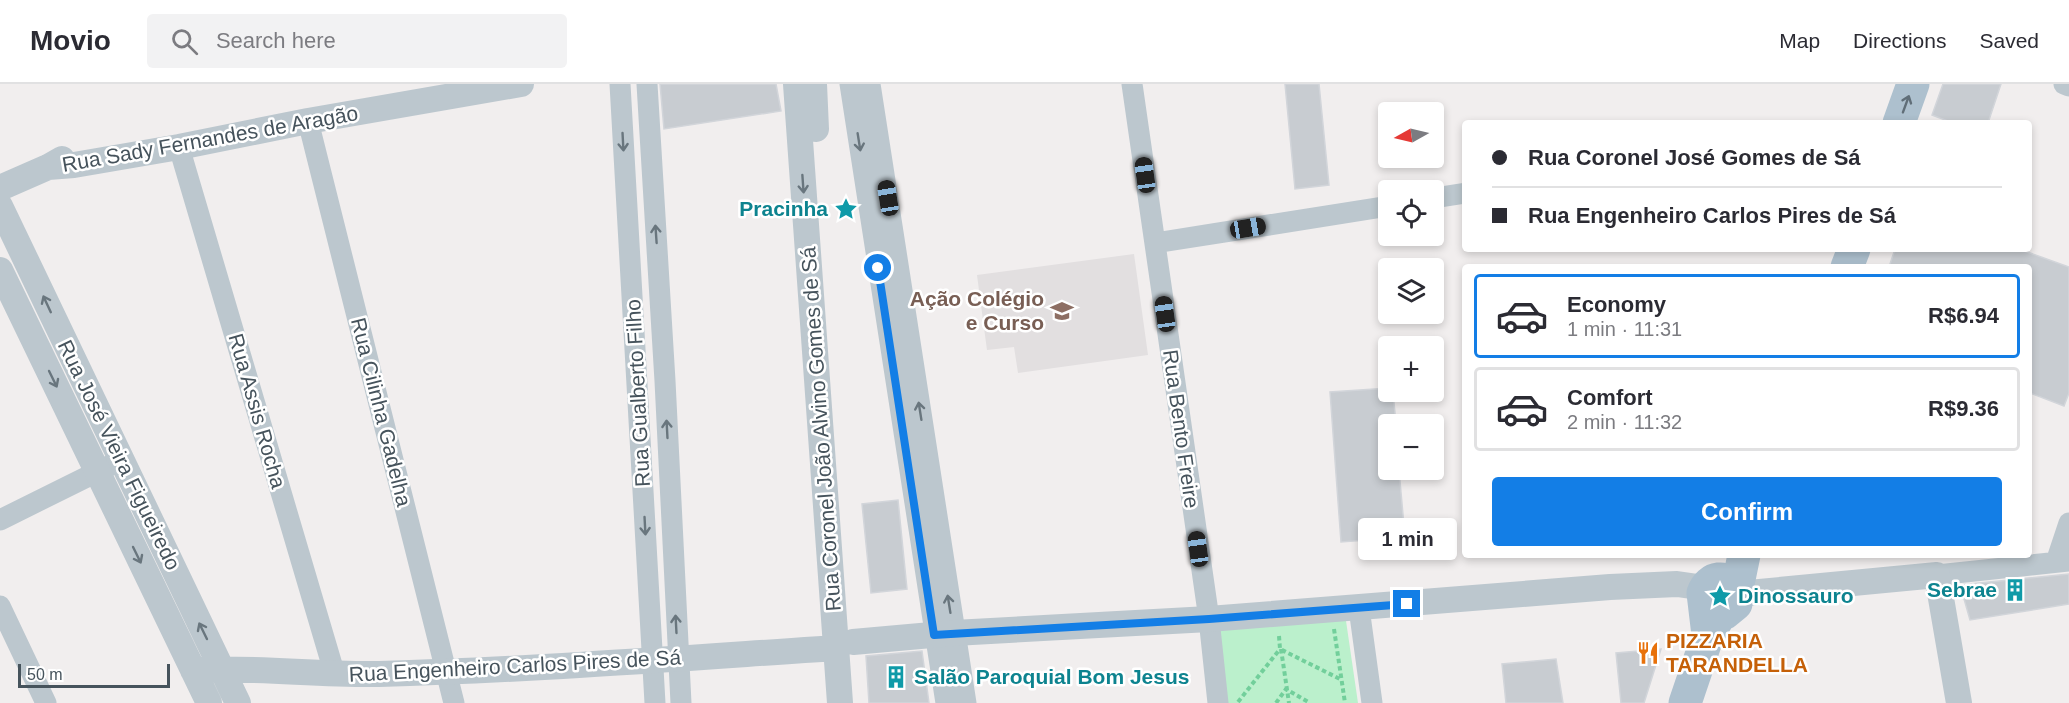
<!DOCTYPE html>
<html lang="en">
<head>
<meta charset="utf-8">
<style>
	:root { --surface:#fff; --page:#f2f2f3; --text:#2b2b33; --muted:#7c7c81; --line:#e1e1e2; --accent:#137ee6 }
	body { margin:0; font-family:Helvetica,sans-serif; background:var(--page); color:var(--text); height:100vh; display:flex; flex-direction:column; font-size:22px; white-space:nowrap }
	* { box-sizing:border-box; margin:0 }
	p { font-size:20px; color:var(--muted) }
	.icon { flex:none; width:33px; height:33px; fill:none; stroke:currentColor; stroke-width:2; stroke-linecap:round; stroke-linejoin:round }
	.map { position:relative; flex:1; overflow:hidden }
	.details { position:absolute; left:1462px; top:180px; width:570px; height:294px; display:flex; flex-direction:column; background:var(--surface); border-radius:6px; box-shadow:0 3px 9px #0003 }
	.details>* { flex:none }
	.hud { position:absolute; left:1462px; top:36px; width:570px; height:132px; border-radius:6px; box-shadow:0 3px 9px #0003; display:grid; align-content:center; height:132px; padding:0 30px; background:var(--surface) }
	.needle { width:39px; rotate:262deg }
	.buttons { position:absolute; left:1378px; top:18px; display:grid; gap:12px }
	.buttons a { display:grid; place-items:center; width:66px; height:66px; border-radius:6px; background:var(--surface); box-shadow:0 3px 9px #0003; font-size:30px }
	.scale { position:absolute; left:18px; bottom:15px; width:152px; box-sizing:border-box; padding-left:6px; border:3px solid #46535c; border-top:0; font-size:16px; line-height:21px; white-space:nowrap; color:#46535c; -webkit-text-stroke:4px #fff; paint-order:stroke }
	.end { position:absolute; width:27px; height:27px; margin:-14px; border:8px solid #137ee6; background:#fff; box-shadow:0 0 0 3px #fff }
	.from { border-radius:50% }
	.bubble { position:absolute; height:42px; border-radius:6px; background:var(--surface); box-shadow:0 3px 9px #0003; font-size:20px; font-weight:700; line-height:42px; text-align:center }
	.car { position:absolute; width:18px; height:36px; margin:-18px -9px; border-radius:8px; box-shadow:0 0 4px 2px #0007; background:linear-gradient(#222 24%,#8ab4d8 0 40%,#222 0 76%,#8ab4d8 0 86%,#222 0) }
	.hud b { display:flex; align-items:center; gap:21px; height:57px; font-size:22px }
	.hud b+b { border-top:2px solid var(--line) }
	.hud i { width:15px; height:15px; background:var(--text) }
	ul { padding:10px 0 0; list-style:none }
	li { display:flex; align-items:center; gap:18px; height:84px; margin:0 12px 9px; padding:0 18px; border:3px solid var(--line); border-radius:6px }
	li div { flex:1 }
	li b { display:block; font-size:22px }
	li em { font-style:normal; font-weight:700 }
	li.selected { border-color:var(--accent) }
	li>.icon { width:54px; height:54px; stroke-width:1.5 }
	.action { display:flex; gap:12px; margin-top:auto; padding:12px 30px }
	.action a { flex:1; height:69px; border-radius:6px; background:var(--accent); color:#fff; font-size:24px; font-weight:700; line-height:69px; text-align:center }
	header { display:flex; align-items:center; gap:36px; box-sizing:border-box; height:84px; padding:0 30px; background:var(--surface); border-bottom:2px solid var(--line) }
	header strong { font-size:28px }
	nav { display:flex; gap:33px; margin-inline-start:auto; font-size:21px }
	.search { width:420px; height:54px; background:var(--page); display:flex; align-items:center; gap:15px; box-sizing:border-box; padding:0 21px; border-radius:6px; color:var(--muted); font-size:22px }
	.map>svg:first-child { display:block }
	.education { fill:#e2dfe0 }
	.green { fill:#bbf0cc }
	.building { fill:#c8ccd1; stroke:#d2d5da; stroke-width:1.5 }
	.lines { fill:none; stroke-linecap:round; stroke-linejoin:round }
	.path { stroke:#72cf9b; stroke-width:4; stroke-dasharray:4.5 3; stroke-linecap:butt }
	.minor { stroke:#bcc7ce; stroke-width:21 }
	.tertiary { stroke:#bcc7ce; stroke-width:26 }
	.primary { stroke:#adc0ce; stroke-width:33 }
	.oneway { stroke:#606e78 }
	.oneway2 { stroke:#69767e }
	.route { stroke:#137ee6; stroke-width:8 }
	.labels { text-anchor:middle; stroke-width:5; stroke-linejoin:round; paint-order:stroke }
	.street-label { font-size:21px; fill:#46535c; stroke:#fff }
	.culture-label { font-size:21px; font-weight:bold; fill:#0d838f; stroke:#fff; text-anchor:end }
	.education-label { font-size:21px; font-weight:bold; fill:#785e54; stroke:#fff; text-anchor:end }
	.food-label { font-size:21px; font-weight:bold; fill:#c56008; stroke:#fff; text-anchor:start }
</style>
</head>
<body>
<header>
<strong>Movio</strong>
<div class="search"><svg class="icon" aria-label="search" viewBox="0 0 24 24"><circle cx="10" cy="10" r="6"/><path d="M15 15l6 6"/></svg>Search here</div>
<nav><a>Map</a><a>Directions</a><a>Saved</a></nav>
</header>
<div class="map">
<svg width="2069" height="619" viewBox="0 0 2069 619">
	<rect width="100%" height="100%" fill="#f1eeee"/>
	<path class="education" d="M1134 170 1148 271 1018 289 1014 263 987 266 977 191Z"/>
	<path class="green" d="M1345 530 1358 619H1227L1218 545Z"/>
	<path class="building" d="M660 0H776L781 27 664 45Z
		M1285 0H1319L1329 101 1295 105Z
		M1943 0H2001L1988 39H1953L1932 31Z
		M1895 165H2019L2069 183V309L2064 322 2030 309V183H1889Z
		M1389 304V308H1393L1396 340H1389V386H1399L1405 453 1341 458 1330 308Z
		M898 416 907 505 871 509 862 420Z
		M2069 490V520L1970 536 1960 501Z
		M1661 565 1644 619H1621L1616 569Z
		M922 567 929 619H869L866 572Z
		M1556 575 1563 619H1506L1502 580Z"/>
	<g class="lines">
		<path class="path" d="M1334 545 1345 619
			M1279 552 1280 565 1340 595
			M1281 565 1289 619
			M1238 618 1280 565
			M1276 619 1286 605 1310 619"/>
		<path class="minor" d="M620 0 655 619
			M647 0 665 297 681 619
			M850 0 946 619
			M870 0 966 619
			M1132 0 1209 535 1218 619
			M2064 0 2069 2
			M308 37 454 619
			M179 63 335 591
			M1434 114 1466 109
			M1155 159 1389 122
			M0 436 121 376
			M2056 478 2069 439
			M1937 491 2069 477
			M0 522 46 619
			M1359 524 1372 619"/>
		<path class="tertiary" d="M796 0 840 619
			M814 0 816 45
			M48 83 74 81 179 63 308 37 521 0
			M0 104 48 83 62 75
			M0 122 238 619
			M0 186 209 619
			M1738 510 1937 491 1959 619
			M853 558 954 549 1209 535 1610 503 1677 500 1705 504
			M193 586C255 583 317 591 379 590 531 586 684 574 836 564"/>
		<path class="primary" d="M1899 39 1913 0
			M1847 183 1854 165
			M1737 505 1744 471
			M1705 520 1716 529H1725L1736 520 1737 505C1727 490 1709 492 1703 509L1708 551
			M1685 619 1708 551 1720 531"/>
	</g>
	<defs><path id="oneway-shaft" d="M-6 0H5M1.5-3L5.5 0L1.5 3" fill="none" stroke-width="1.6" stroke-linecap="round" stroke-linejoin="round" transform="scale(1.5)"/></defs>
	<use class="oneway" href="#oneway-shaft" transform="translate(1906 20) rotate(-70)"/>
	<g class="oneway2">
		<use href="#oneway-shaft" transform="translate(623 58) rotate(87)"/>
		<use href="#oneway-shaft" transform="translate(859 58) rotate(81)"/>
		<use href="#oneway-shaft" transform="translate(803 100) rotate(86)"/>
		<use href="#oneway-shaft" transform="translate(656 150) rotate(-94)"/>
		<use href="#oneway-shaft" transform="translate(47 220) rotate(-115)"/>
		<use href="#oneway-shaft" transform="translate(53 295) rotate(64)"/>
		<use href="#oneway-shaft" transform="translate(920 327) rotate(-99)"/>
		<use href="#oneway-shaft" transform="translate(667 345) rotate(-93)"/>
		<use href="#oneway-shaft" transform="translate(645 442) rotate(87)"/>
		<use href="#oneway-shaft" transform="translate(137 471) rotate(64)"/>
		<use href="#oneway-shaft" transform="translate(949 520) rotate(-99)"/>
		<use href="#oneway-shaft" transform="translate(676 540) rotate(-93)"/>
		<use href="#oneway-shaft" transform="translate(203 547) rotate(-116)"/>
	</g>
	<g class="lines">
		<path class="route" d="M878 184 934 551 1209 535 1407 520"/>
	</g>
	<defs>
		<g id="sight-bare" transform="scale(1.8)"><path d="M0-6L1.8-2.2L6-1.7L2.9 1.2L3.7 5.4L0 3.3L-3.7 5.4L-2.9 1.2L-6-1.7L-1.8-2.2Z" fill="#0f9aa8" stroke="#fff" stroke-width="2.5" paint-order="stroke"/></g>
		<g id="school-bare" transform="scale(1.8)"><path d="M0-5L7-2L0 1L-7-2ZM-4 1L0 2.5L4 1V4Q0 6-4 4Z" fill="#8d6e63" stroke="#fff" stroke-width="2.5" paint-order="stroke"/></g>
		<g id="building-bare" transform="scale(1.8)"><path d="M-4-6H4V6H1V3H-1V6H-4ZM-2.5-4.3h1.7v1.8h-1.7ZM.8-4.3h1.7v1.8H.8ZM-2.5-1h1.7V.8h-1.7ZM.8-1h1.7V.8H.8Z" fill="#0f9aa8" stroke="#fff" stroke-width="2.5" paint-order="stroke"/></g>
		<g id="restaurant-bare" transform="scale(1.8)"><path d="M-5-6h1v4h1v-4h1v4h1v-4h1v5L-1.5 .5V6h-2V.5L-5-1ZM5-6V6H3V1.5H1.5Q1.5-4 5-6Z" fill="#e8710a" stroke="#fff" stroke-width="2.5" paint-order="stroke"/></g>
	</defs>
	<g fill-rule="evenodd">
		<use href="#sight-bare" x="846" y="125"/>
		<use href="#school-bare" x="1062" y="227"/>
		<use href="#building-bare" x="2015" y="506"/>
		<use href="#sight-bare" x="1720" y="512"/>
		<use href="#restaurant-bare" x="1648" y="569"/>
		<use href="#building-bare" x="896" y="593"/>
	</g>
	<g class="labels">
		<g class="street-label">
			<text transform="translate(210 55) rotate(-10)" y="7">Rua Sady Fernandes de Aragão</text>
			<text transform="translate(638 309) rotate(-93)" y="7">Rua Gualberto Filho</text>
			<text transform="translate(257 327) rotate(74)" y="7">Rua Assis Rocha</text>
			<text transform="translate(381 328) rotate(76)" y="7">Rua Cilinha Gadelha</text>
			<text transform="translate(821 345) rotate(-94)" y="7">Rua Coronel João Alvino Gomes de Sá</text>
			<text transform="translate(1181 345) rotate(82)" y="7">Rua Bento Freire</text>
			<text transform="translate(119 371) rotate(64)" y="7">Rua José Vieira Figueiredo</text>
			<text transform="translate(515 582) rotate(-3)" y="7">Rua Engenheiro Carlos Pires de Sá</text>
		</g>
		<g class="culture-label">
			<text x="828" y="132">Pracinha</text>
			<text x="1997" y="513">Sebrae</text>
			<text x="1738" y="519" text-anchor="start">Dinossauro</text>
			<text x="914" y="600" text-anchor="start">Salão Paroquial Bom Jesus</text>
		</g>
		<g class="education-label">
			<text x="1044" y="222">Ação Colégio<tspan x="1044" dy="24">e Curso</tspan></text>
		</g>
		<g class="food-label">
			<text x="1666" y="564">PIZZARIA<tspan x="1666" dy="24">TARANDELLA</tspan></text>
		</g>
	</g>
</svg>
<div class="buttons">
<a><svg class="needle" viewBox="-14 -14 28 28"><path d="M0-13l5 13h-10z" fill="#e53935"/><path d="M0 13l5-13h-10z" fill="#7c7c81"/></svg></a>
<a><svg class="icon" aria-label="locate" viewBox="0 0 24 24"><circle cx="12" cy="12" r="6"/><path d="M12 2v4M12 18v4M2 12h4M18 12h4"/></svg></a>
<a><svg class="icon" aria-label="layers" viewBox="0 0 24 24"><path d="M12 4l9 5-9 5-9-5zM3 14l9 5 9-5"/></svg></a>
<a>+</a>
<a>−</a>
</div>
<div class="scale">50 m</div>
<i class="end from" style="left:878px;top:184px"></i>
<i class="end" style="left:1407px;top:520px"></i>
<div class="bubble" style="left:1358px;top:434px;width:99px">1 min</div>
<i class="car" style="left:1145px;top:91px;rotate:352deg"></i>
<i class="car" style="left:888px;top:114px;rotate:351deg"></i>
<i class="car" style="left:1248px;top:144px;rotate:81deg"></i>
<i class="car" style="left:1165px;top:230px;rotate:352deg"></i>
<i class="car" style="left:1198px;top:465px;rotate:352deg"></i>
<div class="hud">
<b><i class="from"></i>Rua Coronel José Gomes de Sá</b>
<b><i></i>Rua Engenheiro Carlos Pires de Sá</b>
</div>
<section class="details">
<ul>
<li class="selected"><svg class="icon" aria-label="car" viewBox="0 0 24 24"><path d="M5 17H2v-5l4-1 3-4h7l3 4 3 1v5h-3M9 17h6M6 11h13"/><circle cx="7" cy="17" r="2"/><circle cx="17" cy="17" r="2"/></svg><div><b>Economy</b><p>1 min · 11:31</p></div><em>R$6.94</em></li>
<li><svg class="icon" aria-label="car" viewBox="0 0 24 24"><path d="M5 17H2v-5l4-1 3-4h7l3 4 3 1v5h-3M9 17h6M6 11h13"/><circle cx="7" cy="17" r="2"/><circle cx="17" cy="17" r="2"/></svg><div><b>Comfort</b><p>2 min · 11:32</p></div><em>R$9.36</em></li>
</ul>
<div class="action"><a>Confirm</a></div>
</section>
</div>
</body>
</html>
